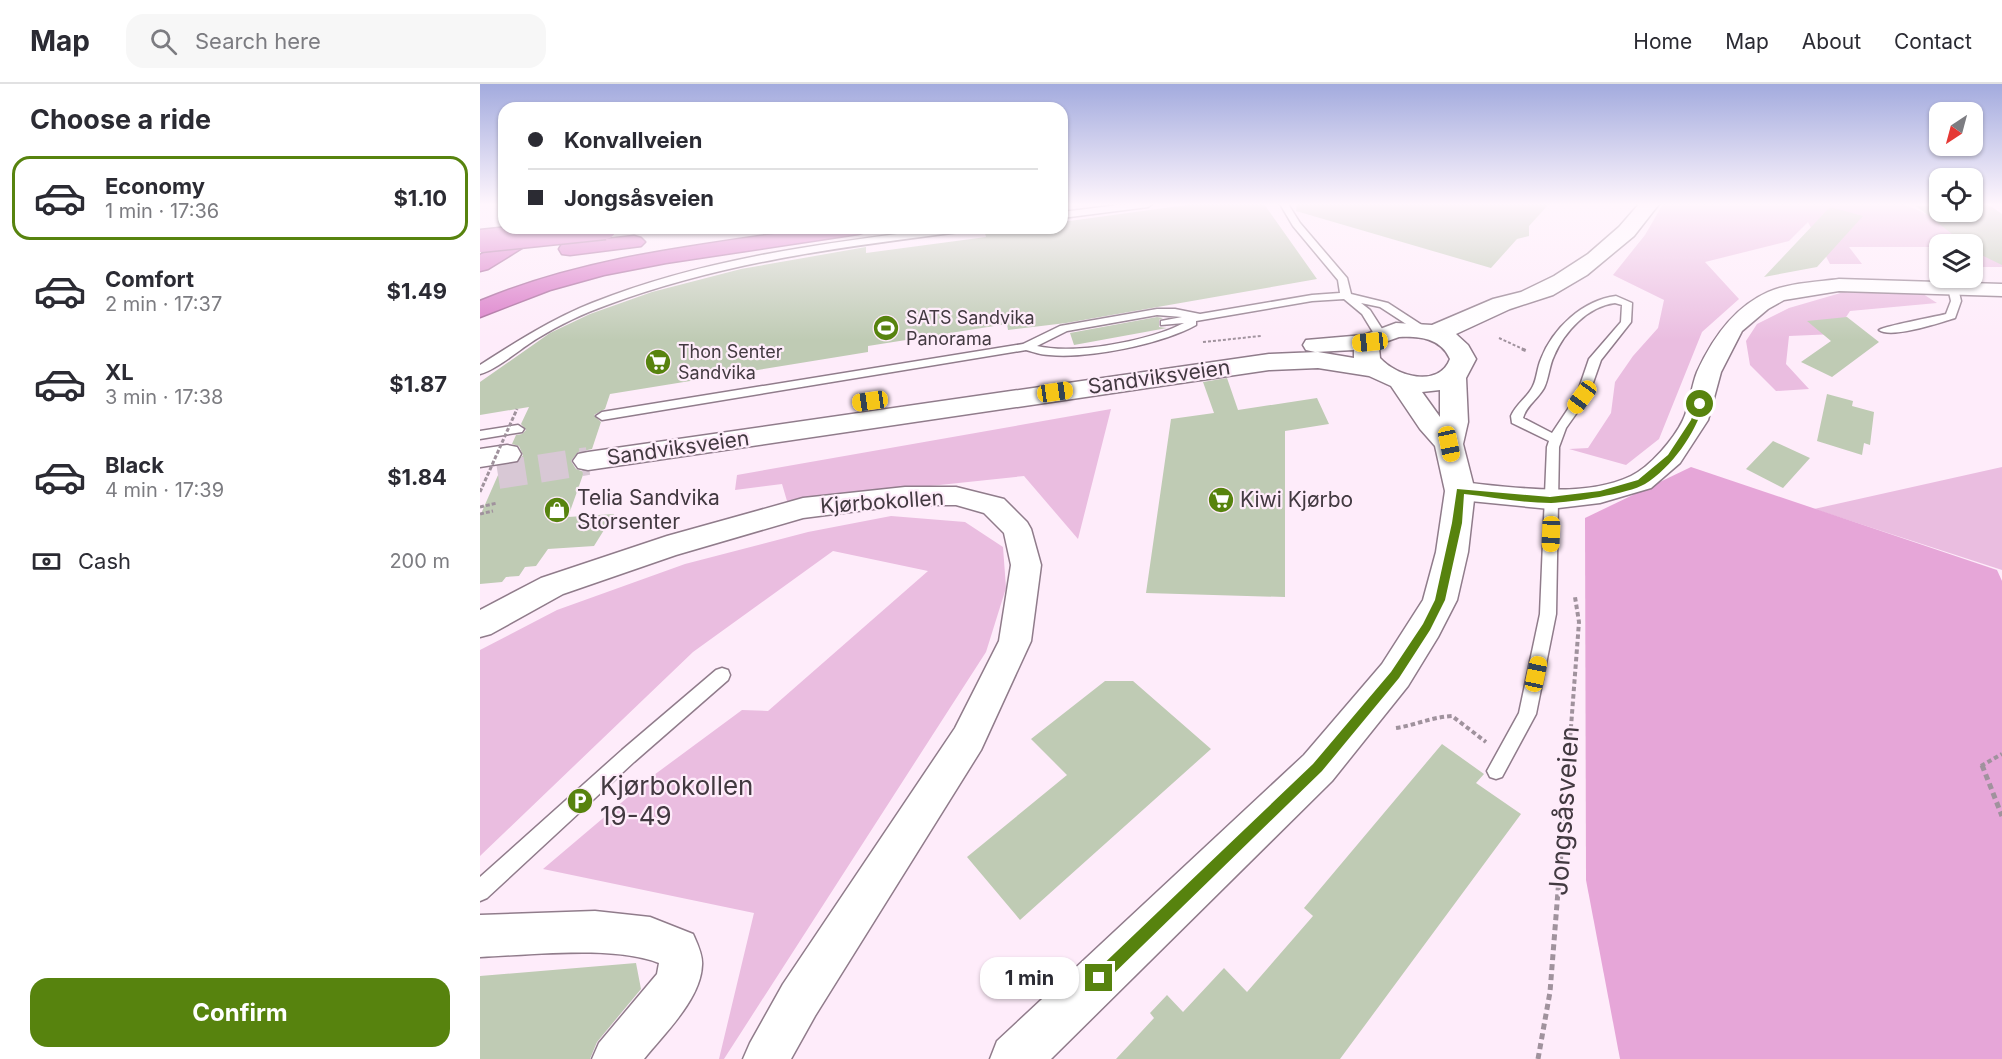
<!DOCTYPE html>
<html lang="en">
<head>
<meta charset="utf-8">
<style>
	:root { --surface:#fff; --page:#f7f7f7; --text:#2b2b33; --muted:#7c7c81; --line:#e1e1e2; --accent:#57830e }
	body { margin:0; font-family:Inter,sans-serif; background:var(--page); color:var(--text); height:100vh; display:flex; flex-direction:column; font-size:22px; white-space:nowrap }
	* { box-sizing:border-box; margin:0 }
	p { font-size:20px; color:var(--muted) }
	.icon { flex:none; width:33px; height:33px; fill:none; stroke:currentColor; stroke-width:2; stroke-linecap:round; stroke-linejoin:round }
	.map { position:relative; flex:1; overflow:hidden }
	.panel { display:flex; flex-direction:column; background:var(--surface); width:480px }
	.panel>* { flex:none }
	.top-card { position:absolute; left:18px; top:18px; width:570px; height:132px; border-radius:18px; box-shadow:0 2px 4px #0004; display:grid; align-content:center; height:132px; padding:0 30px; background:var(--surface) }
	.needle { width:39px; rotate:216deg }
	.controls { position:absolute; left:1449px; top:18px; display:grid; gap:12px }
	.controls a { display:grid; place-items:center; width:54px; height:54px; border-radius:12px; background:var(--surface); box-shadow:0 2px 4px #0004; font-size:30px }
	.end { position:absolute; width:27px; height:27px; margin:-14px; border:8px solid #57830e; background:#fff; box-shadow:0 0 0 3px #fff }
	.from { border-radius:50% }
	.bubble { position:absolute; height:42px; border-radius:18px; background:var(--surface); box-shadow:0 2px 4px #0004; font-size:20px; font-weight:700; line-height:42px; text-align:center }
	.car { position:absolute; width:18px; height:36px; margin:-18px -9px; border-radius:8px; box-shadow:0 0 4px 2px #0007; background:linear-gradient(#f5c518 24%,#345 0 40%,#f5c518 0 76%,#345 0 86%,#f5c518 0) }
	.top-card b { display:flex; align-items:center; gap:21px; height:57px; font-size:22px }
	.top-card b+b { border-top:2px solid var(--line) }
	.top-card i { width:15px; height:15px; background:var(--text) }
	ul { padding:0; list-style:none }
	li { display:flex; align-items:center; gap:18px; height:84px; margin:0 12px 9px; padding:0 18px; border:3px solid transparent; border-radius:18px }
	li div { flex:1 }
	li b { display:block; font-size:22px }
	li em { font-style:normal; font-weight:700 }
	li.selected { border-color:var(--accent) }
	li>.icon { width:54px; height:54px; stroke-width:1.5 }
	h2 { padding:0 30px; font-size:27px; line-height:72px }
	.pay { display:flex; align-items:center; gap:15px; height:66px; padding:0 30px; font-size:22px }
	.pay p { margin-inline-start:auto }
	.primary-button { display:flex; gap:12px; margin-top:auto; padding:12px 30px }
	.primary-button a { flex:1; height:69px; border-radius:18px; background:var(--accent); color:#fff; font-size:24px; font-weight:700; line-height:69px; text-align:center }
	header { display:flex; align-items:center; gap:36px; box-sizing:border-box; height:84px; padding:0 30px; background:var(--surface); border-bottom:2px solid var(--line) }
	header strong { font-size:28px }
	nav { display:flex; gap:33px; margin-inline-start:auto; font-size:21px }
	.search { width:420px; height:54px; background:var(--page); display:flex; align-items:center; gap:15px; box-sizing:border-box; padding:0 21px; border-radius:18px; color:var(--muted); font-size:22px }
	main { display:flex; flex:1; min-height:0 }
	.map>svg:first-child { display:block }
	.green { fill:#eabde0 }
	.forest { fill:#e6a6d8 }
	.building { fill:#bfcbb4 }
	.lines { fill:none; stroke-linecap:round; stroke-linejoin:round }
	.secondary-tunnel { stroke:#d8c8d5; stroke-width:28; stroke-dasharray:28 14; stroke-linecap:butt }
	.lane-casing { stroke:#907c8b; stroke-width:3 }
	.street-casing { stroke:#907c8b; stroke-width:3 }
	.secondary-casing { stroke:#907c8b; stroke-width:3 }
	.highway-casing { stroke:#a56498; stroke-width:3 }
	.path-far3 { stroke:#a0929d; stroke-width:2; stroke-dasharray:3 2; stroke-linecap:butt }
	.path-far2 { stroke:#a0929d; stroke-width:3; stroke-dasharray:4 2; stroke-linecap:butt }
	.path-far1 { stroke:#a0929d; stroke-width:4; stroke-dasharray:4.5 3; stroke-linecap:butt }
	.path { stroke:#a0929d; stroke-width:5; stroke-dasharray:6 4; stroke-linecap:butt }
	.lane { fill:#fff; fill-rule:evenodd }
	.street { fill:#fff; fill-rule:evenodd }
	.secondary { fill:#fff; fill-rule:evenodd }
	.highway { fill:#da7bc8; fill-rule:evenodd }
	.highway-bridge-casing { stroke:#a56498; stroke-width:25; stroke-linecap:butt }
	.path-bridge { stroke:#a0929d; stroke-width:3; stroke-dasharray:4 2; stroke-linecap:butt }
	.highway-bridge { stroke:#da7bc8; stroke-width:22 }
	.route { fill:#57830e }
	.labels { text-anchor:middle; stroke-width:4.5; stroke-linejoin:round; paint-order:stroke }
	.far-poi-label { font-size:18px; fill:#423940; stroke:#feecfa; text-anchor:start }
	.street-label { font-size:21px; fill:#423940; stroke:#feecfa }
	.poi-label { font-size:21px; fill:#423940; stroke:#feecfa; text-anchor:start }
	.near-poi-label { font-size:26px; fill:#423940; stroke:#feecfa; text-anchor:start }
	.near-street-label { font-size:26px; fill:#423940; stroke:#feecfa }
</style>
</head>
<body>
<header>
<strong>Map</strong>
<div class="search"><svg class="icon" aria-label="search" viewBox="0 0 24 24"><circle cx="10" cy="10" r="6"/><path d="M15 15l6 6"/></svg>Search here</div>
<nav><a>Home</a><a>Map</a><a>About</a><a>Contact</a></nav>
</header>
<main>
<section class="panel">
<h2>Choose a ride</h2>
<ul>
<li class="selected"><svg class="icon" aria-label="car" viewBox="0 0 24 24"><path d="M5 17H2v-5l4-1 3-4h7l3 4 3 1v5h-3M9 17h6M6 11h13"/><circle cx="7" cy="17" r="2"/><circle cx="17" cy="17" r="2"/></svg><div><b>Economy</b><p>1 min · 17:36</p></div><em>$1.10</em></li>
<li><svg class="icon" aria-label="car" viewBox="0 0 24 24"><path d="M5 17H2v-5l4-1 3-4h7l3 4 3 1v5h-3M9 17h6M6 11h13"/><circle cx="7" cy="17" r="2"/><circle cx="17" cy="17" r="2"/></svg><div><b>Comfort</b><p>2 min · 17:37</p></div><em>$1.49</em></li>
<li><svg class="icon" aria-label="car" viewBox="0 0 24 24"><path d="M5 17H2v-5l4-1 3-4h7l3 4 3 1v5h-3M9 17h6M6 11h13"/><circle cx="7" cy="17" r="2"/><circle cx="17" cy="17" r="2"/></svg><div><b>XL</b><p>3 min · 17:38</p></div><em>$1.87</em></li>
<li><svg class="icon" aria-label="car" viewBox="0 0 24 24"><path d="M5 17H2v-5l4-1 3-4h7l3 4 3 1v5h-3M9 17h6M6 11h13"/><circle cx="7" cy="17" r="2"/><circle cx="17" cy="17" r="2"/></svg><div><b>Black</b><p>4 min · 17:39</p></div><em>$1.84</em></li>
</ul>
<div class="pay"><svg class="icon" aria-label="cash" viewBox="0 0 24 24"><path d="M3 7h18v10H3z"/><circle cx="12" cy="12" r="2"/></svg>Cash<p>200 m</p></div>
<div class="primary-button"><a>Confirm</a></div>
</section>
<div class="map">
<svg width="1522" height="975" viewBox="0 0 1522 975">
	<rect width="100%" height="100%" fill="#feecfa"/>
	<path class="green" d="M1183 120H1423L1522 162V183H1497L1493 180 1492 160H1460L1459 163H1369L1382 180H1350L1328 138 1309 157 1225 178 1259 215 1222 248 1179 355 1146 381 1089 365 1108 364 1131 329 1135 298 1153 272 1178 244 1184 216 1133 191 1165 151Z
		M1364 208 1443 210 1457 219 1370 227 1355 250 1309 252 1306 280 1329 305 1296 307 1270 281 1266 257 1277 240 1309 224Z
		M631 325 598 455 544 392 307 417 302 400 255 406 257 391Z
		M1522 383V486L1334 425Z
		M411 432 485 438 523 463 526 504 506 568 244 975H239L274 829 63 785 174 691 262 626 288 627 448 487 353 467 213 568 0 772V566L77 526 205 480 328 448Z"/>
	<path class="forest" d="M1211 383 1517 486 1522 497V975H1140L1106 796 1105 434Z"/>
	<path class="building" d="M714 120H784L837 195 586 239 528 246 527 240 388 262V268L130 310 125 325 114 331 121 338 112 365 98 368 91 377 96 385 104 388 88 433 134 430 114 462 68 465 56 482 45 483 39 492 26 493 22 498 0 500V432L22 382 37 379 43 371 39 362 32 360 36 351 42 350 46 346 41 340 49 323 0 331V298L70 249 110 230 172 208 261 185 386 163V169L506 153 505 149 541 144H582V138Z
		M817 120H1069L1049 142V152L1037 155 1011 184 816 127Z
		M1492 121H1509L1522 130V181L1493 167 1492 160H1485L1436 122H1460V128H1492Z
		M1350 123 1383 132 1337 183 1284 193Z
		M677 233 683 234 679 236V243L687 244 594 261 590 249Z
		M1367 233 1399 258 1352 293 1321 278 1351 257 1327 237Z
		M747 294 758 326 837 314 849 340 805 347V513L666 509 691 335 734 329 723 298Z
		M1347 310 1373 317 1372 322 1394 328 1390 361 1384 359 1382 371 1337 357Z
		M1293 357 1330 374 1303 404 1266 385Z
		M625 597H653L731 665 540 836 487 773 587 691 551 655Z
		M962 660 1004 690 996 699 1041 730 860 975H636L674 934 670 929 687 911 703 928 744 884 767 908 833 832 824 824Z
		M156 879 161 905 117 958 110 975H0V892Z"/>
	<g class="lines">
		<path class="secondary-tunnel" d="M18 391 108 377"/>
		<g class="lane-casing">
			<path id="lane" d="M647 120H672L668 123 582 134V128Z
				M800 120H808L820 139 867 194 871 210 908 219 948 245V249H940L900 223 881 219 890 226 906 251 900 254 896 253 882 230 864 215 832 217 716 237V241C682 260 608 275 569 271 561 271 554 268 546 266L122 336 116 332 122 328 543 260 580 242 677 225H695L720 230 832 211 860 209 858 196 813 142ZM677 231 702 233 681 237V241L704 239C669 257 595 271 557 262L587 247Z
				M465 144H492L487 147C363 163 246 177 127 221 104 229 79 241 58 254 41 264 18 285 0 290V281C36 258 72 235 112 219 225 174 345 159 465 144Z
				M1473 201 1478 204 1481 217 1475 234C1459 239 1411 255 1399 246 1405 242 1454 233 1466 230L1471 217 1468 204Z
				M1136 212 1152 219 1151 238 1121 276 1108 313 1086 344 1079 363 1076 530 1056 630 1022 693 1016 695 1010 693 1007 687 1039 629 1060 530 1067 363 1069 357 1032 339 1031 332C1036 320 1048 313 1053 302 1057 294 1057 284 1061 275 1073 244 1103 216 1136 212ZM1135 219 1142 221 1141 238 1109 275 1096 313 1072 349 1043 334C1046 322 1058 315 1064 304 1069 294 1069 282 1074 272 1084 248 1108 222 1135 219Z
				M38 341 44 345 42 348 0 355V347Z
				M242 584 248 586 250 591 248 596 154 678 7 814 0 817V793L142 666 236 586Z"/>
		</g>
		<g class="street-casing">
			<path id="street" d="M1359 195 1522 200V212L1359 207 1304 216 1288 225 1262 247 1241 288 1228 336 1200 379 1171 404 1120 419 1070 425 980 416 970 414 966 407 970 400 980 398C1031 403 1103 415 1151 392 1170 383 1194 355 1203 336 1210 321 1211 303 1217 288 1232 255 1254 223 1288 208 1308 199 1337 198 1359 195Z
				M425 403H476L524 415 547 438 551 445 561 481 551 557 501 666 335 932 311 975H263L270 959 303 900 475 644 519 557 531 481 524 449 504 429 476 421H425L323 434 196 471 83 510 11 550 0 553V526L61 494 187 452 323 414Z
				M115 827 170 833 213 850C217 859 223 871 222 881 221 915 184 950 164 975H112L119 959 177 890 179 879C135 861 49 871 0 873V831Z"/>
		</g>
		<g class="secondary-casing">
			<path id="secondary" d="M1159 120H1179L1154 152 1107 191 1073 211 1030 225 976 250 988 261 996 275 986 294 988 338 983 360 995 407 988 468 977 516 958 553 928 602 852 697 571 975H510L517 957 824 671 902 580 943 516 956 468 965 407 955 362 940 345 911 302 889 292 838 284 789 286 108 386 98 384 93 377 98 370 108 368 789 270 838 268 874 274V266L835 268 826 266 823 261 826 256 884 251 916 239 952 241 1013 215 1041 208 1074 192 1108 170 1139 143ZM919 253C939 252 961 254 970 275 959 304 917 293 900 274L899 264 905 258ZM960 306V333L942 308Z
				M27 361 37 363 41 370 37 377 0 383V365Z"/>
		</g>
		<g class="highway-casing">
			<path id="highway" d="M45 144H68L50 159 8 185 0 187V171Z
				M336 144H388L385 148 378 150 186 179 124 191 70 206 0 233V217C107 172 222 161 336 144Z
				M154 152 161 154 165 158 161 162 90 171 82 170 79 165 82 160 90 159Z"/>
		</g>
		<path class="path-far3" d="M1019 254 1045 266
			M723 258 781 252"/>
		<path class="path-far2" d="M1042 265 1047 267
			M0 423 17 419
			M0 430 13 427"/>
		<path class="path-far1" d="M916 644C936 641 952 633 972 632L1006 658
			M1088 682 1099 538 1095 513
			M1501 682 1522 670"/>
		<path class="path" d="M1502 681 1522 732
			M1058 975 1070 908 1088 681"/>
		<use href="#lane" class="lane"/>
		<use href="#street" class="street"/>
		<use href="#secondary" class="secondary"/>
		<use href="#highway" class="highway"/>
		<g class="highway-bridge-casing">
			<path id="highway-bridge" d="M0 157 125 144"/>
		</g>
		<path class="path-bridge" d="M0 408 37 325"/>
		<use href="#highway-bridge" class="highway-bridge"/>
	</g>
	<linearGradient id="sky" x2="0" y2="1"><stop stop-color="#a3abde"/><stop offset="0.47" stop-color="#fff6fd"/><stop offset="1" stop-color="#fff6fd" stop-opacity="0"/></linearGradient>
	<rect width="1522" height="256" fill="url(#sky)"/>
	<path class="route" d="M1217 319 1224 320C1215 350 1192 383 1165 400 1148 410 1092 418 1071 419 1042 419 1012 413 984 410L982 439 965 516 950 546 919 594 842 687 624 899 619 901 614 899 612 894 614 889 833 680 911 588 943 540 955 516 972 439 977 405 1070 413 1120 407 1158 396 1188 371 1211 336Z"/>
	<defs>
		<g id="stadium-disc" transform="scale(1.35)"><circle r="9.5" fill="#57830e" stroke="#feecfa"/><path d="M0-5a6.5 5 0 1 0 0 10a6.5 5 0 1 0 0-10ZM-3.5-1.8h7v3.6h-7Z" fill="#fff"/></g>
		<g id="supermarket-disc" transform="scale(1.35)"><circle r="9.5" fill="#57830e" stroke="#feecfa"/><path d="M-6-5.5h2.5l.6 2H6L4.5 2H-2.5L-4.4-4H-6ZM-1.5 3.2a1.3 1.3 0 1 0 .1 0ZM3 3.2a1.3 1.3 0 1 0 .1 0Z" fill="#fff"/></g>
		<g id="shop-disc" transform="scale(1.35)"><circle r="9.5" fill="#57830e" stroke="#feecfa"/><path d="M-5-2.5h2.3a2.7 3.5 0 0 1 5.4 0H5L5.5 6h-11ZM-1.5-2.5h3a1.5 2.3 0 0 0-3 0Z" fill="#fff"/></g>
		<g id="parking-disc" transform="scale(1.35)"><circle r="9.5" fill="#57830e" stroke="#feecfa"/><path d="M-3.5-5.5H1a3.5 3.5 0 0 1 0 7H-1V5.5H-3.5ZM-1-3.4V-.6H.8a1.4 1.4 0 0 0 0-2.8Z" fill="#fff"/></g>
	</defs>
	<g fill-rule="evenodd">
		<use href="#stadium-disc" x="406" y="244"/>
		<use href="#supermarket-disc" x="178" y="278"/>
		<use href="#supermarket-disc" x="741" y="416"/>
		<use href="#shop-disc" x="77" y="426"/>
		<use href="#parking-disc" x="100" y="717"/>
	</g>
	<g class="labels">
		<g class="far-poi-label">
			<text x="426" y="240">SATS Sandvika<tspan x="426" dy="21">Panorama</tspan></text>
			<text x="198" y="274">Thon Senter<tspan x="198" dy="21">Sandvika</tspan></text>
		</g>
		<g class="street-label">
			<text transform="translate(679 293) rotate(-8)" y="7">Sandviksveien</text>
			<text transform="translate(198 364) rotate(-8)" y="7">Sandviksveien</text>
			<text transform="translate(402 418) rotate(-4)" y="7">Kjørbokollen</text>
		</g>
		<g class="poi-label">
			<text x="97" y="421">Telia Sandvika<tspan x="97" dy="24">Storsenter</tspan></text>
			<text x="760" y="423">Kiwi Kjørbo</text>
		</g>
		<g class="near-poi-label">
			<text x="120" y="711">Kjørbokollen<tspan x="120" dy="30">19-49</tspan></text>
		</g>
		<g class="near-street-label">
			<text transform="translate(1084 727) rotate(-86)" y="9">Jongsåsveien</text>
		</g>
	</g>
</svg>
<div class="controls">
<a><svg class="needle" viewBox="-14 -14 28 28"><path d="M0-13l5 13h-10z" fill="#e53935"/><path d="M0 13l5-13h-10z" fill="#7c7c81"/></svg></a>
<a><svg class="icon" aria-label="locate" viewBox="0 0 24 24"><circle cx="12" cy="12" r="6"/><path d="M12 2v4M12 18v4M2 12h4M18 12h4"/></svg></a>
<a><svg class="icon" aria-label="layers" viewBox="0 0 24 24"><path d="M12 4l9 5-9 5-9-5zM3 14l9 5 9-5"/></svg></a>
</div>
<i class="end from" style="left:1220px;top:320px"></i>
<i class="end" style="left:619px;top:894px"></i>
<div class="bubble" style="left:500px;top:873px;width:99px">1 min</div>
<i class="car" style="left:890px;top:258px;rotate:264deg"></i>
<i class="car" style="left:575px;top:308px;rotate:82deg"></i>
<i class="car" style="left:1102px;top:313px;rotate:216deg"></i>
<i class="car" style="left:390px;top:317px;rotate:262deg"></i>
<i class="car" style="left:969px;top:360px;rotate:168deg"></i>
<i class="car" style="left:1071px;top:450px;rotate:182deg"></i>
<i class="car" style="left:1056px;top:590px;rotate:12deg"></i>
<div class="top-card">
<b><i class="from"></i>Konvallveien</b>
<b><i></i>Jongsåsveien</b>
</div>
</div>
</main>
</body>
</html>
